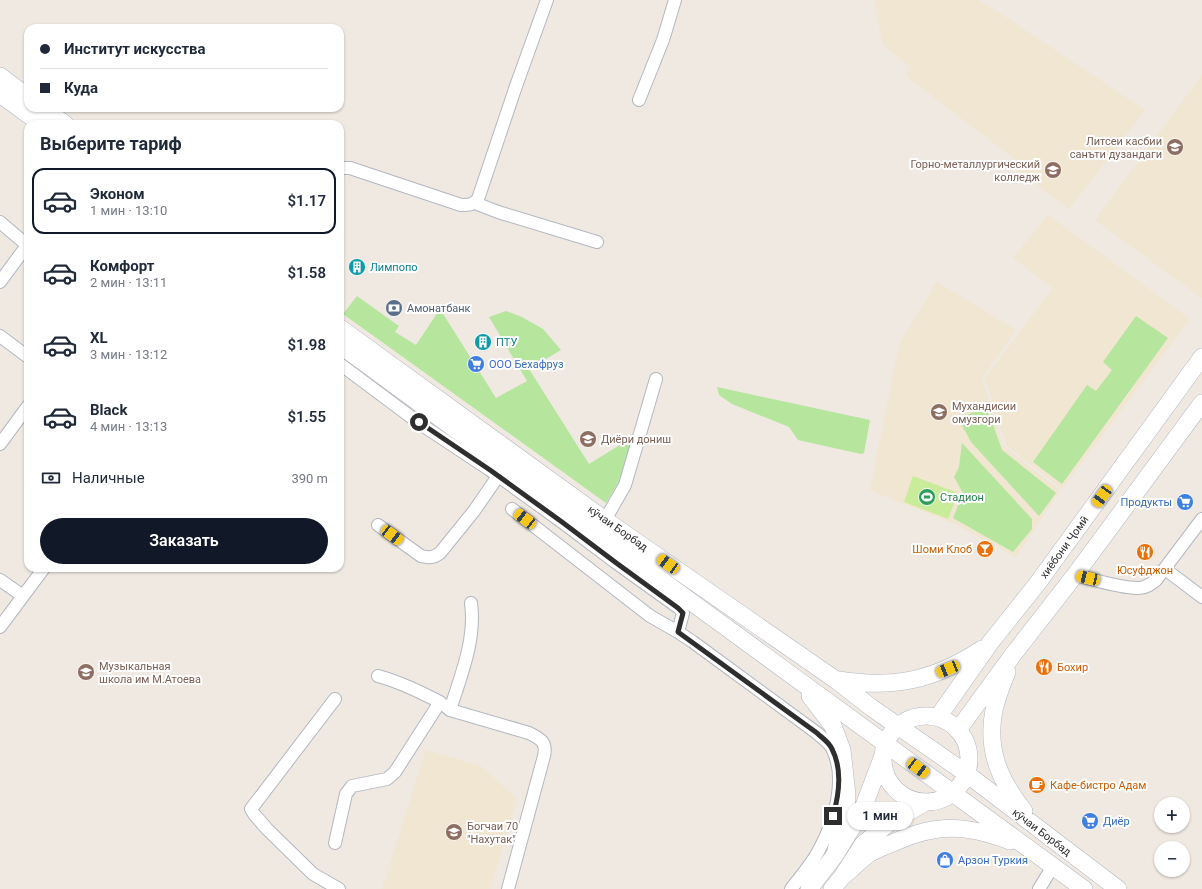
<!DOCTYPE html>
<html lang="ru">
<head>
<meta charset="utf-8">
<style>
	:root { --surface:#fff; --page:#f2f2f3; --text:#1f2937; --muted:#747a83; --line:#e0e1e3; --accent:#111827 }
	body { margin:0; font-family:Roboto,sans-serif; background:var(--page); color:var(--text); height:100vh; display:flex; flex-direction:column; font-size:15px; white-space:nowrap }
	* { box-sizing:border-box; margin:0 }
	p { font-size:13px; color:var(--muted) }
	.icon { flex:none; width:22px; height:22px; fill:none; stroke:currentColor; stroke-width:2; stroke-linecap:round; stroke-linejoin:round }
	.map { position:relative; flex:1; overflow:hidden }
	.side { position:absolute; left:24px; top:120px; width:320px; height:452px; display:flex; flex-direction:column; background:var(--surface); border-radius:12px; box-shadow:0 1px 3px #0004 }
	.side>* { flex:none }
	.banner { position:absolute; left:24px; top:24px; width:320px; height:88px; border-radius:12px; box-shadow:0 1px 3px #0004; display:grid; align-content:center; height:88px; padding:0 16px; background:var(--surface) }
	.tools { position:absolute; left:1154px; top:797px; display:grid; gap:8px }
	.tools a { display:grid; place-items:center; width:36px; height:36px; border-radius:50%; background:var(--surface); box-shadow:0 1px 3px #0004; font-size:20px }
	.end { position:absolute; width:18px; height:18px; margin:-9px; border:5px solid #2e2e2e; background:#fff; box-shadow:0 0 0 2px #fff }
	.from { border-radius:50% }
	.bubble { position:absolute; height:28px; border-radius:14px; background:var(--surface); box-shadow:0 1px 3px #0004; font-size:13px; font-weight:600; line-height:28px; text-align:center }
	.car { position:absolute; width:12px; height:24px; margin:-12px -6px; border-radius:5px; box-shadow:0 0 3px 1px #0007; background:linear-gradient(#f5c518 24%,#345 0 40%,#f5c518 0 76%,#345 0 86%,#f5c518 0) }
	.banner b { display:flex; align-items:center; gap:14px; height:38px; font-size:15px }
	.banner b+b { border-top:1px solid var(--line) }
	.banner i { width:10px; height:10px; background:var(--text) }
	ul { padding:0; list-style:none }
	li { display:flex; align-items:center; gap:12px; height:66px; margin:0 8px 6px; padding:0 8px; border:2px solid transparent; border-radius:12px }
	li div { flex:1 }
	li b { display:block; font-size:15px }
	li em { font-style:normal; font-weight:600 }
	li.selected { border-color:var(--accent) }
	li>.icon { width:36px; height:36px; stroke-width:1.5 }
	h2 { padding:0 16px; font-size:18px; line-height:48px }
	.pay { display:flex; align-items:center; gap:10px; height:44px; padding:0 16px; font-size:15px }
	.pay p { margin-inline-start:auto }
	.primary-button { display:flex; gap:8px; margin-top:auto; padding:8px 16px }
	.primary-button a { flex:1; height:46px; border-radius:24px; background:var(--accent); color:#fff; font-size:16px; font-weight:600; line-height:46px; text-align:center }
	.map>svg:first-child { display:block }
	.education { fill:#f0e6d1 }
	.green { fill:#b6e59e }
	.pitch { fill:#c9ec9a }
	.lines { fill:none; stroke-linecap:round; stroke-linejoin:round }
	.minor-casing { stroke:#b4b7c1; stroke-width:14 }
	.secondary-casing { stroke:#b4b7c1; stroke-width:18 }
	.minor { stroke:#fff; stroke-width:12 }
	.secondary { stroke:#fff; stroke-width:17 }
	.route { stroke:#2e2e2e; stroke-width:5 }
	.labels { text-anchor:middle; stroke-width:4; stroke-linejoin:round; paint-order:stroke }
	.education-label { font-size:11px; fill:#785e54; stroke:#fff; text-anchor:start }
	.culture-label { font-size:11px; fill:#0d838f; stroke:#fff; text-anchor:start }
	.service-label { font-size:11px; fill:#4e5e75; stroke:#fff; text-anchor:start }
	.shop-label { font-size:11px; fill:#366cbe; stroke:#fff; text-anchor:start }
	.leisure-label { font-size:11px; fill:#27864d; stroke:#fff; text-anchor:start }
	.street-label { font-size:11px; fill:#2e2e2e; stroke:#fff }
	.food-label { font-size:11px; fill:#c56008; stroke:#fff; text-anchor:start }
</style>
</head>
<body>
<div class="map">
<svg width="1202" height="889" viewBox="0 0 1202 889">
	<rect width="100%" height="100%" fill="#efe9e1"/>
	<path class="education" d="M874 0H978L995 10 1145 110 1069 209 1012 167 1016 160 906 76 910 67 883 45Z
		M1202 75V298L1095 220Z
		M1048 215 1190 319 1062 489 1006 445 985 378 1053 288 1013 258Z
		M937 282 1016 330 982 378 1003 446 1060 490 1016 557 954 524 870 490 899 344Z
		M426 750 481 766 517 799 490 889H382Z"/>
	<path class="green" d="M357 296 399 326 395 332 416 345 440 309 496 398 527 381 489 317 506 311 522 317 543 329 561 350 529 369 589 464 628 440 633 442 619 481 606 503 343 314Z
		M1136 316 1168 338 1062 484 1033 462 1087 385 1096 391 1112 370 1103 362Z
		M717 387 870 420 864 453 861 454 798 440 789 427 732 404 719 395Z
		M987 408 1002 450 1056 493 1039 516 971 442 962 425 963 416Z
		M962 443 1032 519V529L1013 552 953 518 963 493 954 477 959 467Z"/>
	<path class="pitch" d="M913 476 958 493 948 519 904 502Z"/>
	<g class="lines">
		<g class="minor-casing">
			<path id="minor" d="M639 100 663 40 675 0
				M340 168H350L461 205C469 205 473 205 478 199L516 86 547 0
				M475 203 498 212 597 242
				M0 222 27 245
				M0 282 28 244
				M0 336 28 357
				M340 364 419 423 490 470 562 522 615 562 679 608 683 613 678 632
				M0 444 28 406
				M512 509 650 616 678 632 693 642 817 733C822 738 829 742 832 748 848 779 834 823 818 852 811 865 800 877 791 889
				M605 520 625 485 656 379
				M378 525 421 556C429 558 433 558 440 553L474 511 503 469
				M1165 569 1202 597
				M1075 575C1092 579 1122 589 1139 588 1146 588 1151 584 1156 580L1202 519
				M0 580 23 596
				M0 627 44 568
				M335 699 251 809 254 814 267 829 313 874 339 889
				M444 705 450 710C461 675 476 640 471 603
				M450 710 529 733C541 739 547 742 544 756L508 889
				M335 843 346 794 352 786 387 779 395 772 440 702C420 692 400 682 378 676
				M1039 889 1053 866"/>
		</g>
		<g class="secondary-casing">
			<path id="secondary" d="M0 76 28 97
				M0 94 41 124
				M43 108 65 124
				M340 328 605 520 836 680 872 708 967 774 1118 889
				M340 345 1084 889
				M1007 672C1002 684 997 697 994 710 986 750 1000 781 1024 811
				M838 680C894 689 935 680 982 649
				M810 696 833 726 842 750 847 795 846 808 835 855
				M883 759a43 43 0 1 1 86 0a43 43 0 1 1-86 0Z
				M938 717 990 643 1037 584 1202 357
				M958 730 1012 656 1075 575 1202 403
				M842 877C851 870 860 860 870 853 878 849 887 845 895 842 938 823 967 825 1010 841
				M809 889 835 855 862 811 882 758
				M832 889 842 877 863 844 889 823 926 802"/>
		</g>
		<use href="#minor" class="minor"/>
		<use href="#secondary" class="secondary"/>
	</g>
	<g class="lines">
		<path class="route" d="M419 422 490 470 562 522 615 562 678 608 683 613 678 632 817 733C822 738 829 742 832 749 843 770 839 795 833 816"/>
	</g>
	<defs>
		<g id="university-disc" transform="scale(0.9)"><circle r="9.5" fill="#8d6e63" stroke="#fff"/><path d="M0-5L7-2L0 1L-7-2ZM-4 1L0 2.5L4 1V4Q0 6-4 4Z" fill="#fff"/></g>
		<g id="building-disc" transform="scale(0.9)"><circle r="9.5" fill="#0f9aa8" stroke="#fff"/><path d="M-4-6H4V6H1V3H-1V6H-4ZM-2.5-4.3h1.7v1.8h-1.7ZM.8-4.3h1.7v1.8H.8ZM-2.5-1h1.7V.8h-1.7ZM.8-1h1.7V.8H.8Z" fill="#fff"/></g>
		<g id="bank-disc" transform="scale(0.9)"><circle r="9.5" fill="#5c6f8a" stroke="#fff"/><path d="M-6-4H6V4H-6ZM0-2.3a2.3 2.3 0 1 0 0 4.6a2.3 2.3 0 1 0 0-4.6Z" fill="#fff"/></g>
		<g id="supermarket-disc" transform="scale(0.9)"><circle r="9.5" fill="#3f7fe0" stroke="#fff"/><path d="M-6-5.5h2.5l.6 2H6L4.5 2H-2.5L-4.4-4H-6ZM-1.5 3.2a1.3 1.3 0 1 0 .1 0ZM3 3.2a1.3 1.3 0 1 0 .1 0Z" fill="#fff"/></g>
		<g id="school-disc" transform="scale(0.9)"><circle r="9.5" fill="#8d6e63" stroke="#fff"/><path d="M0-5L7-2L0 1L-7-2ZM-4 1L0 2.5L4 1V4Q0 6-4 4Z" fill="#fff"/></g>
		<g id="stadium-disc" transform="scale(0.9)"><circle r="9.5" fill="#2e9e5b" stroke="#fff"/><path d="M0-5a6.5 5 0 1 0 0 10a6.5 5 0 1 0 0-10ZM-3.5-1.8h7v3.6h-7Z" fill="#fff"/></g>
		<g id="bar-disc" transform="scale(0.9)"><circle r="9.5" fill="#e8710a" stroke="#fff"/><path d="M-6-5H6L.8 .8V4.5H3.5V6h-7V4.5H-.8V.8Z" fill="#fff"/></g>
		<g id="restaurant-disc" transform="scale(0.9)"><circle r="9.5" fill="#e8710a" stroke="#fff"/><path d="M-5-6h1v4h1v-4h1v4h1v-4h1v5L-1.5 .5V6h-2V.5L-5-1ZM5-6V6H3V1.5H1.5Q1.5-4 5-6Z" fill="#fff"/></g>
		<g id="cafe-disc" transform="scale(0.9)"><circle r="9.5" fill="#e8710a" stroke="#fff"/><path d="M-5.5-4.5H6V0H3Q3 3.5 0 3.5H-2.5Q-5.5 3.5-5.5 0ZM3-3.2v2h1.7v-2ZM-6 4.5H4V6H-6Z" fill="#fff"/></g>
		<g id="shop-disc" transform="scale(0.9)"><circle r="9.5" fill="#3f7fe0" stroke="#fff"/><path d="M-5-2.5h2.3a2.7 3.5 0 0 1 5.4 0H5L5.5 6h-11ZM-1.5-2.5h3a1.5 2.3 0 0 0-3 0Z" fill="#fff"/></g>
	</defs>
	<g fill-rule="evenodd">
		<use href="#university-disc" x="1175" y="147"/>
		<use href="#university-disc" x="1053" y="170"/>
		<use href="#building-disc" x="357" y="267"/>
		<use href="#bank-disc" x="394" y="308"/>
		<use href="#building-disc" x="483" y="342"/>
		<use href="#supermarket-disc" x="476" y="364"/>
		<use href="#university-disc" x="939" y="412"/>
		<use href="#school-disc" x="588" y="439"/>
		<use href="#stadium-disc" x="927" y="497"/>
		<use href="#supermarket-disc" x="1185" y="502"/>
		<use href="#bar-disc" x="985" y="549"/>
		<use href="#restaurant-disc" x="1145" y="552"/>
		<use href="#restaurant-disc" x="1044" y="667"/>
		<use href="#school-disc" x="86" y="672"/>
		<use href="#cafe-disc" x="1037" y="785"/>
		<use href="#supermarket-disc" x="1090" y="821"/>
		<use href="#school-disc" x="454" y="832"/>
		<use href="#shop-disc" x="945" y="860"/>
	</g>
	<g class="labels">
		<g class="education-label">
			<text x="1162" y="145" text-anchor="end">Литсеи касбии<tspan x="1162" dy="13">санъти дузандаги</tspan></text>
			<text x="1040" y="168" text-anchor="end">Горно-металлургический<tspan x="1040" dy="13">колледж</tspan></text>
			<text x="952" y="410">Мухандисии<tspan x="952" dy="13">омузгори</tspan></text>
			<text x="601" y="443">Диёри дониш</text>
			<text x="99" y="670">Музыкальная<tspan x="99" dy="13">школа им М.Атоева</tspan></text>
			<text x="467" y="830">Богчаи 70<tspan x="467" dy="13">"Нахутак"</tspan></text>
		</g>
		<g class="culture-label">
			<text x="370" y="271">Лимпопо</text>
			<text x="496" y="346">ПТУ</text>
		</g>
		<g class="service-label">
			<text x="407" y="312">Амонатбанк</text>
		</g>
		<g class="shop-label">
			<text x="489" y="368">ООО Бехафруз</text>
			<text x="1172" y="506" text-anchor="end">Продукты</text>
			<text x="1103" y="825">Диëр</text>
			<text x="958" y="864">Арзон Туркия</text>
		</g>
		<g class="leisure-label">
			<text x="940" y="501">Стадион</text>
		</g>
		<g class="street-label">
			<text transform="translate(618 528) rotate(35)" y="4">кӯчаи Борбад</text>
			<text transform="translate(1064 547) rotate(-54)" y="4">хиёбони Ҷомӣ</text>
			<text transform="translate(1042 832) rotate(37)" y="4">кӯчаи Борбад</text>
		</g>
		<g class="food-label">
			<text x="972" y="553" text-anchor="end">Шоми Клоб</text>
			<text x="1145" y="574" text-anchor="middle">Юсуфджон</text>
			<text x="1057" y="671">Бохир</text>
			<text x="1050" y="789">Кафе-бистро Адам</text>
		</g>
	</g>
</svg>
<div class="tools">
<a>+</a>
<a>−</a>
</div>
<i class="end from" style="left:419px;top:422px"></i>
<i class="end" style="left:833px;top:816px"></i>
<div class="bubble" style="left:847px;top:802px;width:66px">1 мин</div>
<i class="car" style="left:1102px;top:496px;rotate:216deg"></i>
<i class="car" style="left:525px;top:519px;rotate:308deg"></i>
<i class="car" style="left:392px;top:535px;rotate:127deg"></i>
<i class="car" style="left:668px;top:564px;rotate:305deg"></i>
<i class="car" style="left:1088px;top:578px;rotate:283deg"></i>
<i class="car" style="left:948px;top:669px;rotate:248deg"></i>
<i class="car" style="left:918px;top:768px;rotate:127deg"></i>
<div class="banner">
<b><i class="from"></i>Институт искусства</b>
<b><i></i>Куда</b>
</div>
<section class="side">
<h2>Выберите тариф</h2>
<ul>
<li class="selected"><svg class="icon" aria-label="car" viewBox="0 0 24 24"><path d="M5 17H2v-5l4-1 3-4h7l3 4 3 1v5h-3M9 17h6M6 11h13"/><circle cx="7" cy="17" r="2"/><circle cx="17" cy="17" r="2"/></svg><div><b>Эконом</b><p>1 мин · 13:10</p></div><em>$1.17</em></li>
<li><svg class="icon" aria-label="car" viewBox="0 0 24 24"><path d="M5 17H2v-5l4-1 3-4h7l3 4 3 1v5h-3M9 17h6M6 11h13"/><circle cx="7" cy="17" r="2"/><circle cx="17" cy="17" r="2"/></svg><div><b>Комфорт</b><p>2 мин · 13:11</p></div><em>$1.58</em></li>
<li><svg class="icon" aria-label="car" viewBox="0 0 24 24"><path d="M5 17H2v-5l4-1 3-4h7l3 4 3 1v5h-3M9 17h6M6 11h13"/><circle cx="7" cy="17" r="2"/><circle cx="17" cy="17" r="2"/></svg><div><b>XL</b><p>3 мин · 13:12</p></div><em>$1.98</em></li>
<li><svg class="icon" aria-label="car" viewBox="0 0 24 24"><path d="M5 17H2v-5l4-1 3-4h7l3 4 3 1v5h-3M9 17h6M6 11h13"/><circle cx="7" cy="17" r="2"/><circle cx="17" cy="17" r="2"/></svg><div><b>Black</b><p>4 мин · 13:13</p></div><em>$1.55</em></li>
</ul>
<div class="pay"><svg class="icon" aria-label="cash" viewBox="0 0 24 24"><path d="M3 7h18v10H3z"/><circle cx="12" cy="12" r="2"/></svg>Наличные<p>390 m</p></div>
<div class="primary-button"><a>Заказать</a></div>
</section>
</div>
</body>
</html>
